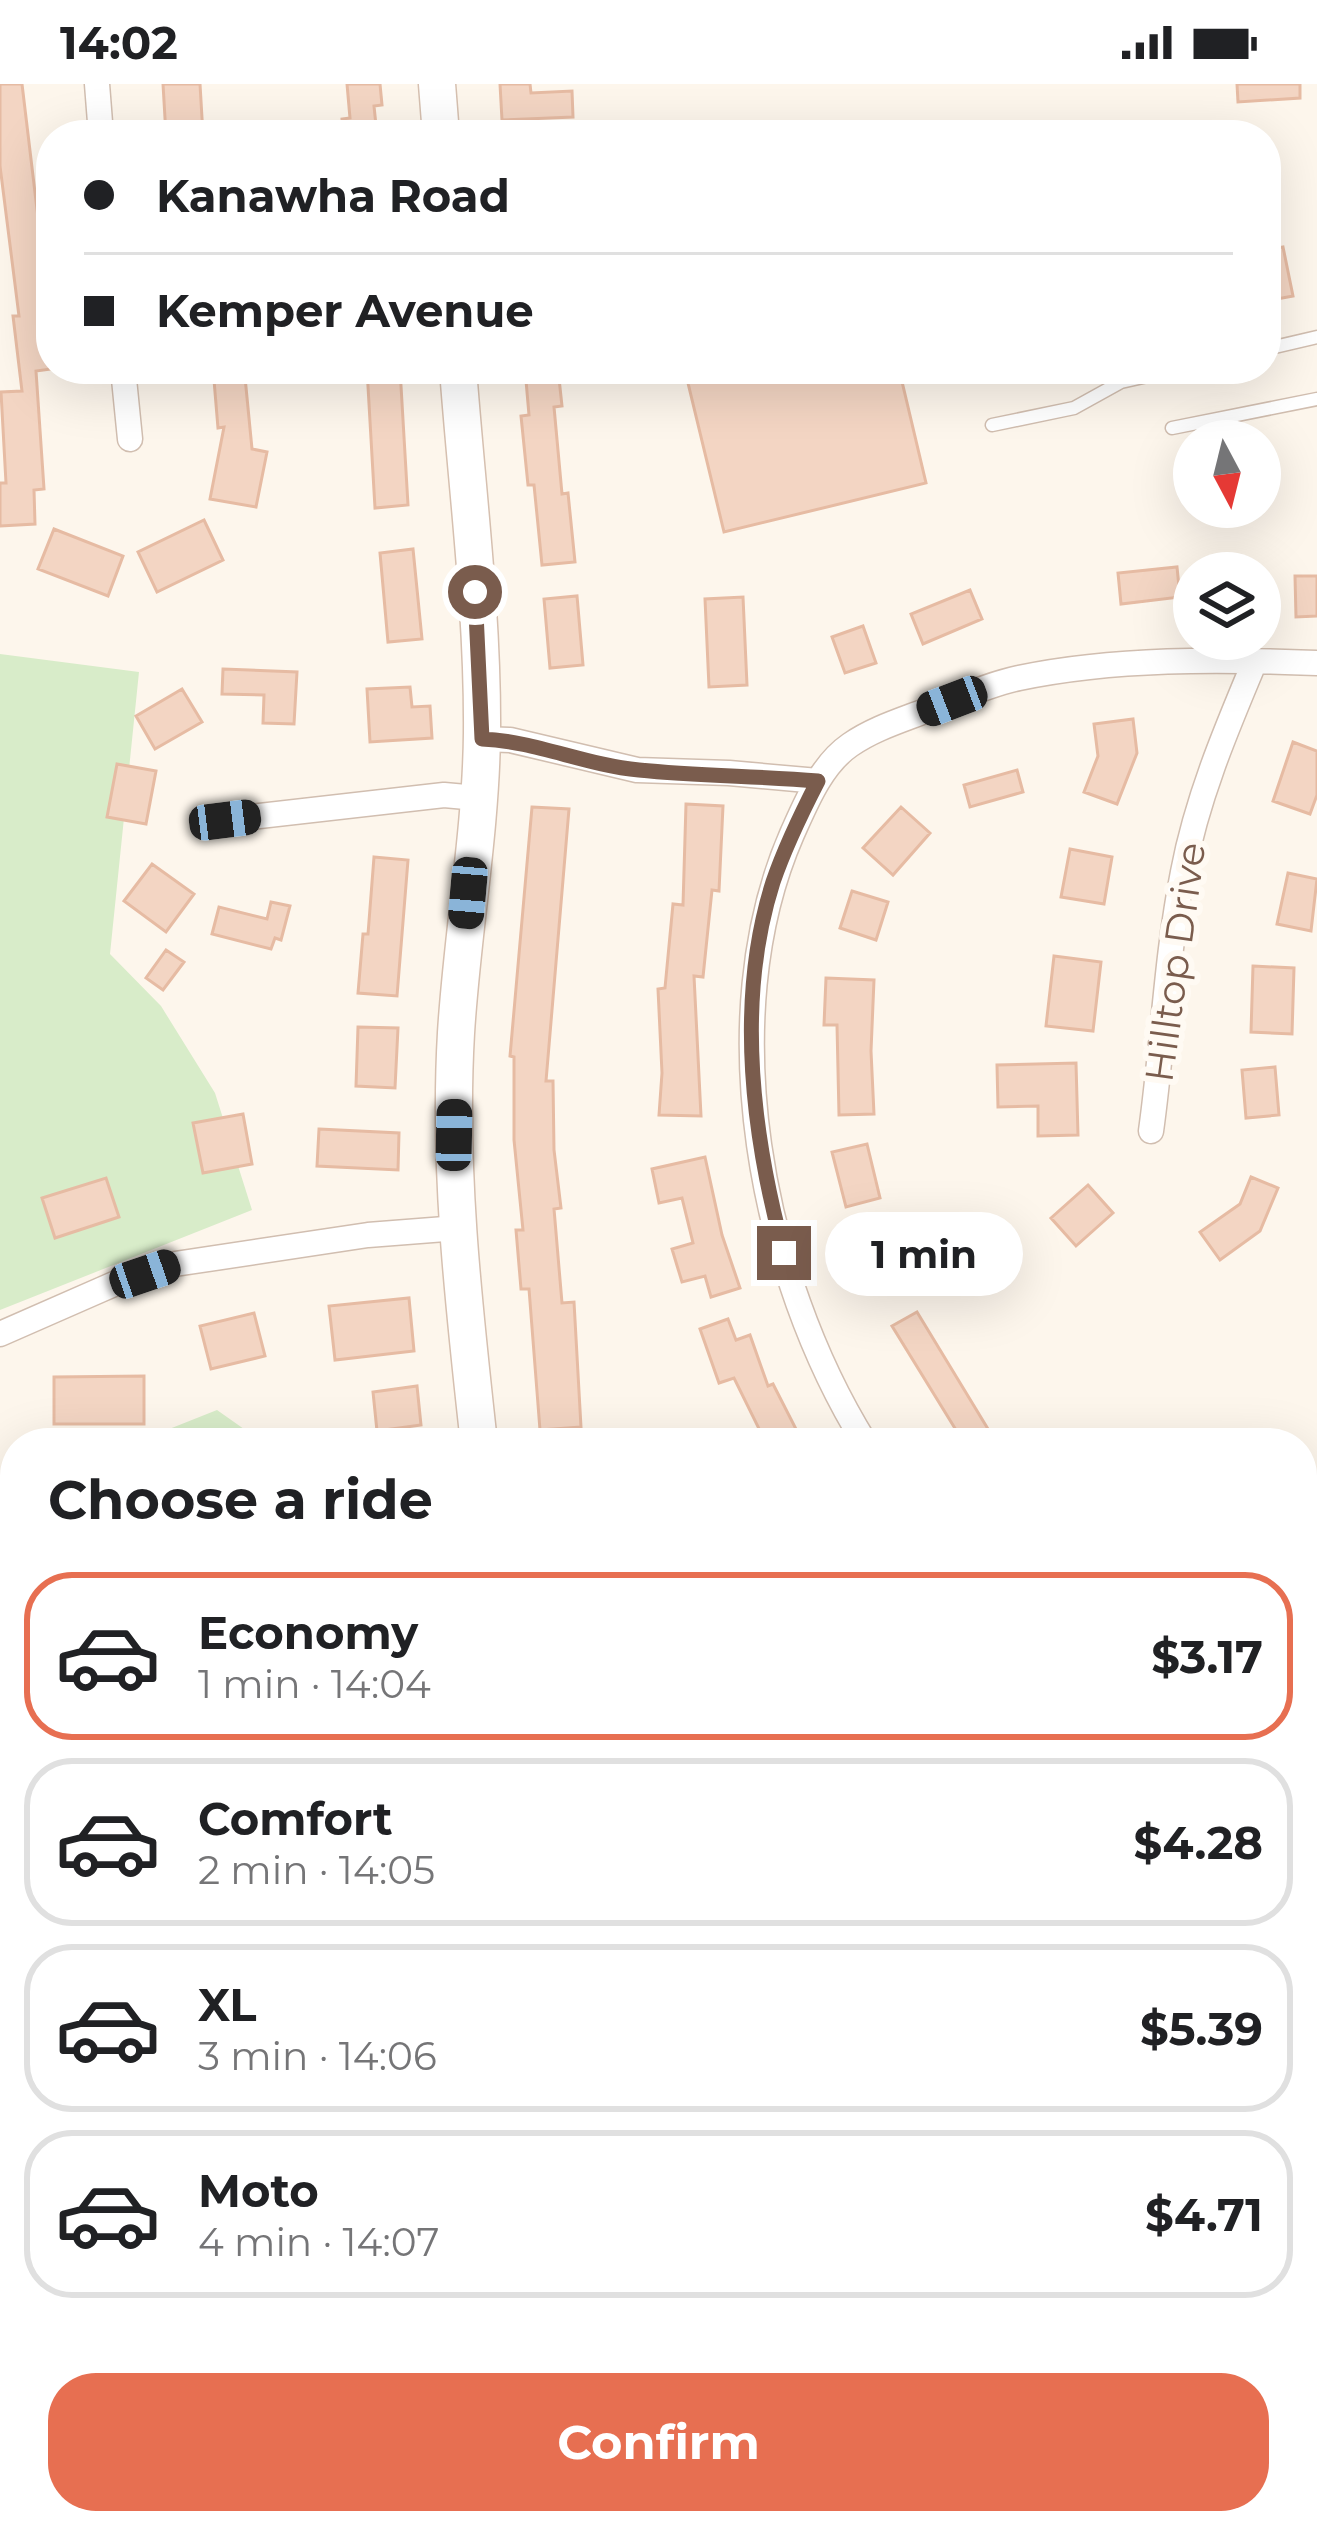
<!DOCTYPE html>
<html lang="en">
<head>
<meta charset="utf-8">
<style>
	:root { --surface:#fff; --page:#f6f6f6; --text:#202124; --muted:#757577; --line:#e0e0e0; --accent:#e76f51 }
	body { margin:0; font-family:Montserrat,sans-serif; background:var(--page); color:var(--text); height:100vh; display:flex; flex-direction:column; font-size:45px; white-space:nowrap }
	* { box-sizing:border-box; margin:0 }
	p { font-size:39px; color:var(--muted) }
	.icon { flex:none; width:66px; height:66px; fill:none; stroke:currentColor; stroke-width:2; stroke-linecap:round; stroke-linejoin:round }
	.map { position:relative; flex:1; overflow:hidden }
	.details { position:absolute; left:0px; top:1344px; width:1317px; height:1107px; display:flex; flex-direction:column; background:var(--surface); border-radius:48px 48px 0 0; box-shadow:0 12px 48px #0002 }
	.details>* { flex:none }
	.top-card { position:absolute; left:36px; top:36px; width:1245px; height:264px; border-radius:48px; box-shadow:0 12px 48px #0002; display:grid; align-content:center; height:264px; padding:0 48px; background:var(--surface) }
	.needle { width:78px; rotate:173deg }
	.controls { position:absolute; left:1173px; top:336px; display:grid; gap:24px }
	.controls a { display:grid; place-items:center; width:108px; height:108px; border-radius:50%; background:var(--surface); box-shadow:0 12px 48px #0002; font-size:60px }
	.end { position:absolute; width:54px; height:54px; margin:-27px; border:15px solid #7a5c4d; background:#fff; box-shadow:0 0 0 6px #fff }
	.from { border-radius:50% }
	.bubble { position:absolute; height:84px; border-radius:42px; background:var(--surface); box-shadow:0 12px 48px #0002; font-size:39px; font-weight:700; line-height:84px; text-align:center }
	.car { position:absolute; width:36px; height:72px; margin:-36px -18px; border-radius:15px; box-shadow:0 0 9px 3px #0007; background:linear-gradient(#222 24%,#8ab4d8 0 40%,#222 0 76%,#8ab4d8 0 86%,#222 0) }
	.top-card b { display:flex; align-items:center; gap:42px; height:114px; font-size:45px }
	.top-card b+b { border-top:3px solid var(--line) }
	.top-card i { width:30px; height:30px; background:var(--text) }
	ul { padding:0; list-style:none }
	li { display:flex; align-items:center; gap:36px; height:168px; margin:0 24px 18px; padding:0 24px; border:6px solid var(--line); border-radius:48px }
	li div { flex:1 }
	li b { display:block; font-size:45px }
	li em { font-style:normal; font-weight:700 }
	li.selected { border-color:var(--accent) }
	li>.icon { width:108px; height:108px; stroke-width:1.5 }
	h2 { padding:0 48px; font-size:54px; line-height:144px }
	.action { display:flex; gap:24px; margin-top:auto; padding:24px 48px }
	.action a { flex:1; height:138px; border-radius:48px; background:var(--accent); color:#fff; font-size:48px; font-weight:700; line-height:138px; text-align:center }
	.status { display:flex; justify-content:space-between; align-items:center; height:84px; padding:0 60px; background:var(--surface); direction:ltr }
	.status svg { height:33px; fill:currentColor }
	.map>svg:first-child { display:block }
	.green { fill:#d8ecc9 }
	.building { fill:#f3d5c3; stroke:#e6bba3; stroke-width:3 }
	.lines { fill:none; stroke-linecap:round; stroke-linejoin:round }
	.lane-casing { stroke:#d1beb0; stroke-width:15 }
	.street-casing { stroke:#d1beb0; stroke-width:27 }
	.secondary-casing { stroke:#d6c0b0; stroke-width:39 }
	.lane { stroke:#fff; stroke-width:12 }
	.street { stroke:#fff; stroke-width:24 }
	.secondary { stroke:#fff; stroke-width:36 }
	.route { stroke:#7a5c4d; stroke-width:15 }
	.labels { text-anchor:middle; stroke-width:12; stroke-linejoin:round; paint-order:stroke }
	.street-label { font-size:39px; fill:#7a5c4d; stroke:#fffaf3 }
</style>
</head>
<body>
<div class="status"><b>14:02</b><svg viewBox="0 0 49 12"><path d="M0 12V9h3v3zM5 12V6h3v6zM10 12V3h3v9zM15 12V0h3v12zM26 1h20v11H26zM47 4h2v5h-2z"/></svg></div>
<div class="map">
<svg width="1317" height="2450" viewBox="0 0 1317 2450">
	<rect width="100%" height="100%" fill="#fdf6ec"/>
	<path class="green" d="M0 570 139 588 110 870 161 922 215 1009 252 1126 0 1226Z
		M217 1326 264 1359H134Z
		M15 1406V1573L0 1575V1412Z
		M15 1716V2058L0 2064V1717Z
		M1317 2272V2450H839V2436H1302V2283Z
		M617 2436H799L798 2450H617Z"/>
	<path class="building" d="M0 0H22L51 242V285L36 287 44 405 34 406 35 440 0 442V399H6L1 308 22 307 13 232H19L0 82Z
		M163 0H200L203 51H166Z
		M347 0H380L382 21 374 22 377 51H343L342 35 350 34Z
		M500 0H530L531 9 572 7 573 33 502 36Z
		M1237 0H1300V14L1238 18Z
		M1283 163 1293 212 1266 217V166Z
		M367 285H400L408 421 375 424Z
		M525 285H558L562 322 554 323 562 410 568 409 575 478 542 481 534 401H528L521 332 529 331Z
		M745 285H899L926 399 724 448 688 299Z
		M245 293 252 365 267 368 256 423 210 415 224 343 218 344 214 296Z
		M204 436 223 476 157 508 138 468Z
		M54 445 123 472 108 512 38 485Z
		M413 465 422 555 388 558 380 469Z
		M1177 483 1180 513 1121 520 1118 489Z
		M1295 492H1317V532L1296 533Z
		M970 506 982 535 923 560 911 530Z
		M577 512 583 581 550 584 544 515Z
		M743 513 747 601 709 603 705 515Z
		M863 542 876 579 845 589 832 553Z
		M223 585 297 588 294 640 263 639 264 611 222 610Z
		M410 603 412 623 430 622 432 654 370 658 367 605Z
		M182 605 202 638 155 665 136 632Z
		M1133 635 1137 669 1117 720 1084 708 1098 672 1094 640Z
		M1293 658 1317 667V711L1310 730 1273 717Z
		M117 680 156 687 146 740 107 733Z
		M1017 686 1023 708 970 723 964 701Z
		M686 720 723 722 719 807 712 806 703 893 694 892 701 1032 659 1031 662 989 658 905 665 904 673 820 683 821Z
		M532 723 569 725 546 997H553L554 1066 561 1124 554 1125 562 1219 574 1218 581 1343 540 1346 529 1205H521L516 1146H523L514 1056V973L510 972Z
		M901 723 930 749 893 791 863 764Z
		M1070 765 1112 773 1104 820 1061 813Z
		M374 773 408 776 397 912 358 909 363 850H368Z
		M152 780 194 810 166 848 124 817Z
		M1288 789 1317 795 1311 847 1277 840Z
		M852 807 888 818 876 856 840 844Z
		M271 818 290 822 281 856 275 854 271 865 212 850 219 823 267 835Z
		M166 866 184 878 163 906 146 894Z
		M1054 872 1101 878 1093 947 1046 942Z
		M1253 882 1294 884 1292 950 1251 948Z
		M826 894 874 896 871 967 874 1030 839 1031 837 941H824Z
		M358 943 398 944 395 1004 356 1002Z
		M1076 979 1078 1051 1038 1052V1022L998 1023 997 981Z
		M1275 983 1279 1031 1246 1034 1242 986Z
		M243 1030 252 1080 203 1089 193 1039Z
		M319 1045 399 1049 398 1086 317 1082Z
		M867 1060 880 1114 846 1123 832 1068Z
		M705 1073 722 1151 740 1204 711 1213 705 1192 682 1198 672 1165 693 1159 682 1114 659 1119 652 1085Z
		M1251 1093 1278 1104 1260 1147 1220 1176 1200 1148 1240 1120Z
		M106 1094 119 1133 55 1154 42 1114Z
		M1088 1101 1113 1129 1076 1162 1051 1134Z
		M409 1214 414 1267 335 1276 329 1222Z
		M917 1228 988 1345 964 1359 892 1242Z
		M254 1229 265 1272 211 1285 200 1242Z
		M728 1235 736 1256 750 1251 768 1302 773 1300 797 1347 773 1359H766L734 1294 719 1299 700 1245Z
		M144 1292V1340H54V1293Z
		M417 1302 421 1341 377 1347 373 1308Z"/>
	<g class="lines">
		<g class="lane-casing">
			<path id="lane" d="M1266 265 1317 253
				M992 341 1074 324 1121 298 1179 285
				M1172 344 1317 315"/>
		</g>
		<g class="street-casing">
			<path id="street" d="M97 0 101 51
				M123 285 130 355
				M482 655 510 656 637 686 729 689 818 697
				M225 736 444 711 477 714
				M1151 1047C1163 961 1166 874 1183 788 1197 714 1226 646 1255 577
				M0 1250 114 1200 175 1180 368 1151 458 1144
				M865 1359C761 1192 711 935 792 750 806 719 821 681 850 661 873 645 899 637 925 627 955 616 986 601 1019 594 1115 574 1219 575 1317 579
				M1302 1526 1317 1517
				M0 2327 15 2300"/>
		</g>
		<g class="secondary-casing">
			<path id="secondary" d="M437 0 441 51
				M458 285C467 406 483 528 482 649 481 749 462 850 456 949 448 1086 464 1223 479 1359
				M1302 1938 1317 1930
				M439 2450 459 2436"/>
		</g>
		<use href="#lane" class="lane"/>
		<use href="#street" class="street"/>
		<use href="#secondary" class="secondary"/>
	</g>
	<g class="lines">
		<path class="route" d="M475 508 482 655C535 657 585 681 639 686 698 692 758 692 818 697 801 730 785 763 773 798 735 917 752 1050 784 1169"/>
	</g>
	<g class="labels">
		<g class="street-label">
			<text transform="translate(1175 878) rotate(-82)" y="14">Hilltop Drive</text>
		</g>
	</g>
</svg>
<div class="controls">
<a><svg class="needle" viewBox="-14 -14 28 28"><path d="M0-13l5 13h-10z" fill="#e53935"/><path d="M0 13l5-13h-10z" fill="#757577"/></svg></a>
<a><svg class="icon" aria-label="layers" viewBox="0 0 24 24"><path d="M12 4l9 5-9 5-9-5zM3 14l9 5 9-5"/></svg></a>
</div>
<i class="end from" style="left:475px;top:508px"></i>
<i class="end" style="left:784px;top:1169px"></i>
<div class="bubble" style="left:825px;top:1128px;width:198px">1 min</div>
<i class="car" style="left:952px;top:617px;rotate:249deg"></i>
<i class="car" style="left:225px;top:736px;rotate:83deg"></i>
<i class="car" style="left:468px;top:809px;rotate:185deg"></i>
<i class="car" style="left:454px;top:1051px;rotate:1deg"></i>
<i class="car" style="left:145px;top:1190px;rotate:71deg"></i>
<div class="top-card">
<b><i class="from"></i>Kanawha Road</b>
<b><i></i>Kemper Avenue</b>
</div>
<section class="details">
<h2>Choose a ride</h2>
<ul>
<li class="selected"><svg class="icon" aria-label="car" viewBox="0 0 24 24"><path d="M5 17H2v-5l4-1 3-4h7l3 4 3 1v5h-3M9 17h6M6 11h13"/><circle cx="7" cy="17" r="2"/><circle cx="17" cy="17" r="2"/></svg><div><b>Economy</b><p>1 min · 14:04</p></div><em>$3.17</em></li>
<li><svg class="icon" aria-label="car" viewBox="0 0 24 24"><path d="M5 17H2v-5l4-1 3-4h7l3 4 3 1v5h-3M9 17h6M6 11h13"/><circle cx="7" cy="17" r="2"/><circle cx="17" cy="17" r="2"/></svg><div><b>Comfort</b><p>2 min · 14:05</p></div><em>$4.28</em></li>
<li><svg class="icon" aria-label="car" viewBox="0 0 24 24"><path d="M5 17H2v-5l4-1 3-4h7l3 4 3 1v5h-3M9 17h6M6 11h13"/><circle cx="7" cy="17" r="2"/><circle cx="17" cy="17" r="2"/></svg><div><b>XL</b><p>3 min · 14:06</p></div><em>$5.39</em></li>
<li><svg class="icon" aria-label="car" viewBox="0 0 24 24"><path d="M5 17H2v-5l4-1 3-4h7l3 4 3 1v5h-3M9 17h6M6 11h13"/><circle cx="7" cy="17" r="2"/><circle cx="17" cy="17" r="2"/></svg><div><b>Moto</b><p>4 min · 14:07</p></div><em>$4.71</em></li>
</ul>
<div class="action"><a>Confirm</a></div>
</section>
</div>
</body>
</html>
